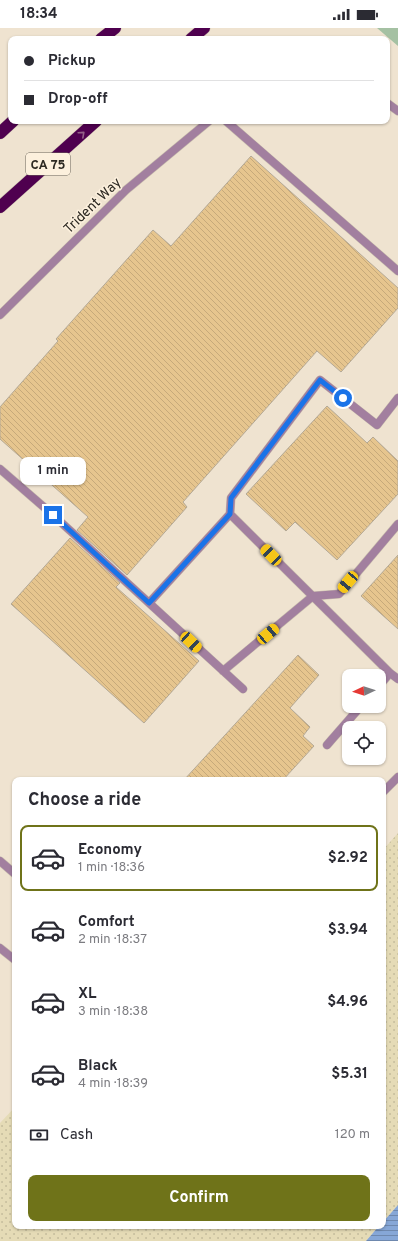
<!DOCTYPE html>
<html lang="en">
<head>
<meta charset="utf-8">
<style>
	:root { --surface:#fff; --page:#f2f2f3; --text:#2b2b33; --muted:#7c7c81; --line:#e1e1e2; --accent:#6f7319 }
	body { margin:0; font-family:Overpass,sans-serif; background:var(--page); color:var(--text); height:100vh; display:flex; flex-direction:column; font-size:15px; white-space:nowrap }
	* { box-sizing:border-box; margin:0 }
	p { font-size:13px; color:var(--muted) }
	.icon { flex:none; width:22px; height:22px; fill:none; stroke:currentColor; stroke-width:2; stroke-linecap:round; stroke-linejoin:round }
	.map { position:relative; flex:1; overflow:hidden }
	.details { position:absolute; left:12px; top:749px; width:374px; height:452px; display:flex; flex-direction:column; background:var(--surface); border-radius:8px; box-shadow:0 1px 3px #0004 }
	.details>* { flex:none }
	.top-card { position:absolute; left:8px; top:8px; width:382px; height:88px; border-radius:8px; box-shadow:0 1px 3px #0004; display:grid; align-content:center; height:88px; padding:0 16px; background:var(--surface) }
	.needle { width:26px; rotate:266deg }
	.controls { position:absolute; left:342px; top:641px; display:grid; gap:8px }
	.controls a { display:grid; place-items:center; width:44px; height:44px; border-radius:8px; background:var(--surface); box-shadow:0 1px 3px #0004; font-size:20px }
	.end { position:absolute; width:18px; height:18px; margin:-9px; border:5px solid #1a73e8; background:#fff; box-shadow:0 0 0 2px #fff }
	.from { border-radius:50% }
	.bubble { position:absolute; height:28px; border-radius:8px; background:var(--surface); box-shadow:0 1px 3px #0004; font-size:13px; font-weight:700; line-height:28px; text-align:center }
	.car { position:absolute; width:12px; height:24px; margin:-12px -6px; border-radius:5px; box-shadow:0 0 3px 1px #0007; background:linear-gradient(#f5c518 24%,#345 0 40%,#f5c518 0 76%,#345 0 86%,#f5c518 0) }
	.top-card b { display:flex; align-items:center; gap:14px; height:38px; font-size:15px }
	.top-card b+b { border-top:1px solid var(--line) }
	.top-card i { width:10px; height:10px; background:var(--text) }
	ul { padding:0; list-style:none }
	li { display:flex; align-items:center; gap:12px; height:66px; margin:0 8px 6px; padding:0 8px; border:2px solid transparent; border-radius:8px }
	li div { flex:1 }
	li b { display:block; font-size:15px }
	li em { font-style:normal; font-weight:700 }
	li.on { border-color:var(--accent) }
	li>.icon { width:36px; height:36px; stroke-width:1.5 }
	h2 { padding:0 16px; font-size:18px; line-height:48px }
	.pay { display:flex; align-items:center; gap:10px; height:44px; padding:0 16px; font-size:15px }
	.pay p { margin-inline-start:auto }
	.button { display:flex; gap:8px; margin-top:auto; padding:8px 16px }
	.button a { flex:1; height:46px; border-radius:8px; background:var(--accent); color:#fff; font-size:16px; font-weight:700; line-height:46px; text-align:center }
	.status { display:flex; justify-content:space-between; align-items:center; height:28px; padding:0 20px; background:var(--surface); direction:ltr }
	.status svg { height:11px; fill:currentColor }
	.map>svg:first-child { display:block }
	.sand { fill:url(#sand-dots) }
	.park { fill:#a5c1a3 }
	.water { fill:url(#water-rules) }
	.building { fill:url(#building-back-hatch); stroke:#b4a996 }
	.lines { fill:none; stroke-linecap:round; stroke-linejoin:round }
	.lane-casing { stroke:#c8bead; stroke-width:9 }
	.highway-casing { stroke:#c8bead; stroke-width:13 }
	.lane { stroke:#a27f9f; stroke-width:8 }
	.highway { stroke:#4f004f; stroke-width:12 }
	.oneway { stroke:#946088 }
	.route { stroke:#1a73e8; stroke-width:5 }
	.labels { text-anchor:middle; stroke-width:3; stroke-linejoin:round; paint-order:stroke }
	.shield { fill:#fcf0dd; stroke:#6b655a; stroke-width:1 }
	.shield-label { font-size:13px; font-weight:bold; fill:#2d2922 }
	.street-label { font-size:14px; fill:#2d2922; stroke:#fcf0dd }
</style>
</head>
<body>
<div class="status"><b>18:34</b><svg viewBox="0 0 49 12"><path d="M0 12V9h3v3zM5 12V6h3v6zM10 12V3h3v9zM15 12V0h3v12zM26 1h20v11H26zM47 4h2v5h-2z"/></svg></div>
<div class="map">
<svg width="398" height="1213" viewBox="0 0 398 1213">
	<defs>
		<pattern id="sand-dots" width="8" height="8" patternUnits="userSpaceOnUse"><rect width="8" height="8" fill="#e5dbb6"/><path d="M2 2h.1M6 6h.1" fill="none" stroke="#c5bc9c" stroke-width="1.8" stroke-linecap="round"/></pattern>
		<pattern id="water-rules" width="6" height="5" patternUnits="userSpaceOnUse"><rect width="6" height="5" fill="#86a7d7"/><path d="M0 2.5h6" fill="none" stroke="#6e88ae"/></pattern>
		<pattern id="building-back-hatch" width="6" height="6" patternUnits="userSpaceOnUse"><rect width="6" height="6" fill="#e6c58e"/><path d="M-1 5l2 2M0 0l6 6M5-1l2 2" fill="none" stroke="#c6a97a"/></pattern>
	</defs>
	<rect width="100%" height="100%" fill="#efe3d0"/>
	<path class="sand" d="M398 805V1177L383 1194V822Z
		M15 1079V1198H379L366 1213H0V1095Z"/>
	<path class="park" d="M377 0H398V18Z"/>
	<path class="water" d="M398 1177V1213H366L379 1198H383V1194Z"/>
	<path class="building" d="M251 128 398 260V280L341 344 317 323 183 474 187 479 127 547 77 502 88 489 0 411V379L58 313 56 311 153 202 171 218Z
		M327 378 367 415 373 409 398 433V466L337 532 295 494 286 503 246 466Z
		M70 510 120 555 116 559 199 633 144 695 11 576Z
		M398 527V601L361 568Z
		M298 627 319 647 290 680 310 699 303 708 314 718 283 752H184Z"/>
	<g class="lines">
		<g class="lane-casing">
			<path id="lane" d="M387 75 398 83
				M226 93 398 243
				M0 287 126 162 209 93
				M0 441 53 487 243 661
				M230 486 231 470 320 352 377 397 398 370
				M149 575 230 486 390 645 379 658
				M223 643 313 568 339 566 398 496
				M390 645 398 651
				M327 717 361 678
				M383 764 398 749
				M0 833 15 846
				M0 920 15 932"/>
		</g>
		<g class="highway-casing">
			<path id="highway" d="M101 11 115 0
				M191 11 204 0
				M0 105 13 93
				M0 179 96 93"/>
		</g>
		<use href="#lane" class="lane"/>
		<use href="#highway" class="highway"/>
	</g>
	<defs><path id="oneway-chevron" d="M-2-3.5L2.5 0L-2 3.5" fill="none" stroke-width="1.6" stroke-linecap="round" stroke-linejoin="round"/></defs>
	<use class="oneway" href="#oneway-chevron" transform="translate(82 106) rotate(-42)"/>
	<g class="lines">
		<path class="route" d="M53 487 149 575 230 486 231 470 320 352 343 370"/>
	</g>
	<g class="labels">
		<rect class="shield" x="26" y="125" width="44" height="22" rx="3"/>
		<g class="shield-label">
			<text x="48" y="141">CA 75</text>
		</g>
		<g class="street-label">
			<text transform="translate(92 177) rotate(-44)" y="5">Trident Way</text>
		</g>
	</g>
</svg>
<div class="controls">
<a><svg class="needle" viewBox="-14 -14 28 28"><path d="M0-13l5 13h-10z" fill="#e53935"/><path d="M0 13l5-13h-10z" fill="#7c7c81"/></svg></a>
<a><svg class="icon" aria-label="locate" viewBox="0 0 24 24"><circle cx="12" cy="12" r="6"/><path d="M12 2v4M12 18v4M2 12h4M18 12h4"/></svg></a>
</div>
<i class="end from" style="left:343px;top:370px"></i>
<i class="end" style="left:53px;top:487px"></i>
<div class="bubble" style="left:20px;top:429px;width:66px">1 min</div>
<i class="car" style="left:271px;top:527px;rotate:315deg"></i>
<i class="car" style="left:348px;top:554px;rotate:220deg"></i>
<i class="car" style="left:268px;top:606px;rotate:50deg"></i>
<i class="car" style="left:191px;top:614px;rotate:133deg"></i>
<div class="top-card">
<b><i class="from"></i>Pickup</b>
<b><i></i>Drop-off</b>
</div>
<section class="details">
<h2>Choose a ride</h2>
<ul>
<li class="on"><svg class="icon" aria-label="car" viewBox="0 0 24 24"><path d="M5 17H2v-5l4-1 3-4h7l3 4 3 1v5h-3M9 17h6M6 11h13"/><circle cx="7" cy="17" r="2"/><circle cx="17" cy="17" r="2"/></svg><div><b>Economy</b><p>1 min · 18:36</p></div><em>$2.92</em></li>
<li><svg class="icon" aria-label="car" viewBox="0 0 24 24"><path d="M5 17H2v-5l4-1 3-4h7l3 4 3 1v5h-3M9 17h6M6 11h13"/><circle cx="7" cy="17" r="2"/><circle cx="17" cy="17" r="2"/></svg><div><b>Comfort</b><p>2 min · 18:37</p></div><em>$3.94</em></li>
<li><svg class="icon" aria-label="car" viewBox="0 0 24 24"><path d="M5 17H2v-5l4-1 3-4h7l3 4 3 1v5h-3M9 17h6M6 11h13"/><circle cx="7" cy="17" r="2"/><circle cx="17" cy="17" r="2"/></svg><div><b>XL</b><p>3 min · 18:38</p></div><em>$4.96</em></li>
<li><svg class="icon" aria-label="car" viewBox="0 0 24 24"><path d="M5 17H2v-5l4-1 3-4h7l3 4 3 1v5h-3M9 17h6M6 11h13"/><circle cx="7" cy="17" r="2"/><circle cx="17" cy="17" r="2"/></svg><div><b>Black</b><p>4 min · 18:39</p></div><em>$5.31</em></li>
</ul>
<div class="pay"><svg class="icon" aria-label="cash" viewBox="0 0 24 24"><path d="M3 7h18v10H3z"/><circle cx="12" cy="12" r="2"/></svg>Cash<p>120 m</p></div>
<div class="button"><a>Confirm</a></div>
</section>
</div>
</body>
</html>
